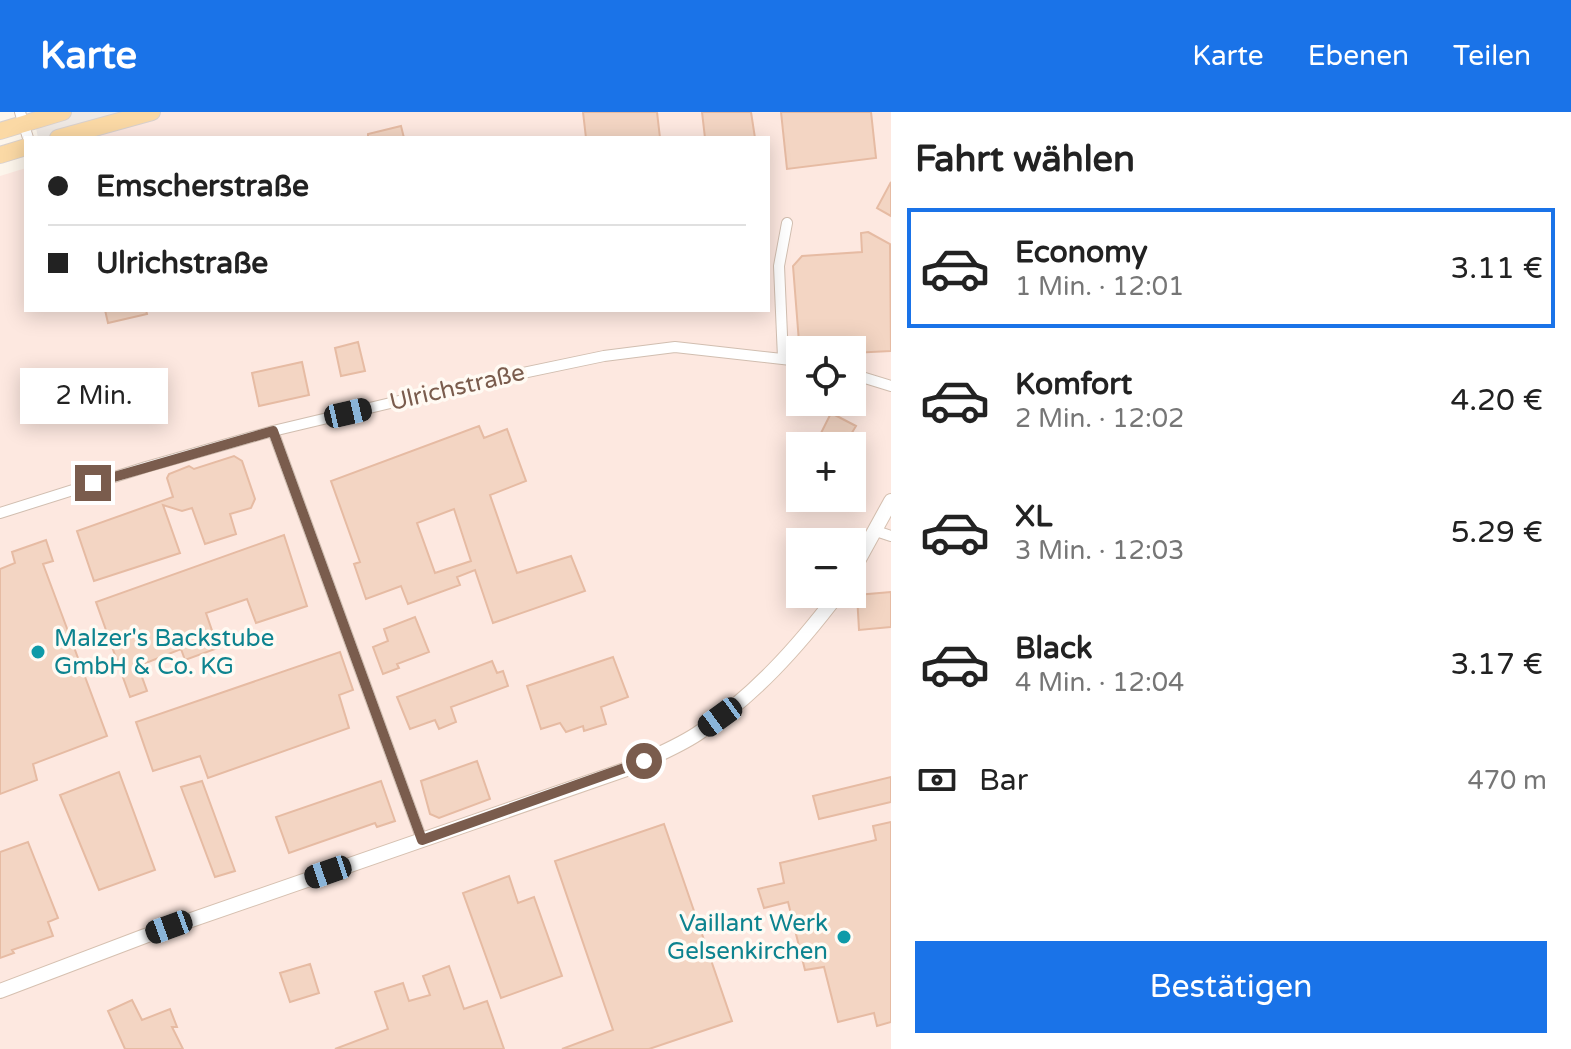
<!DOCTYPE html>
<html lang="de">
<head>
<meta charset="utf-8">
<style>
	:root { --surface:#fff; --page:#f6f6f6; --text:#222; --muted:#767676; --line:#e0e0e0; --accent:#1a73e8 }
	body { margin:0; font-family:"Varela Round",sans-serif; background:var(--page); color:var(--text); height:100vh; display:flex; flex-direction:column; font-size:30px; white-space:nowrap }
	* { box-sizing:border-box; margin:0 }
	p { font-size:26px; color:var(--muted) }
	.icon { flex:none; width:44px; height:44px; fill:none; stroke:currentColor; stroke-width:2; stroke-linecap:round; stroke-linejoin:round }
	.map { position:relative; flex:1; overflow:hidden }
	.panel { display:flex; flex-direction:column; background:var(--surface); width:680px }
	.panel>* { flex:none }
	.hud { position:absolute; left:24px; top:24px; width:746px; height:176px; border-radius:0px; box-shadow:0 4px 20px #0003; display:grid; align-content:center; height:176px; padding:0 24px; background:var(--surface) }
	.tools { position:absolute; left:786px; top:224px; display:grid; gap:16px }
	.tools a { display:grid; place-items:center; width:80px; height:80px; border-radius:0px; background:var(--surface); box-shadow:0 4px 20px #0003; font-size:40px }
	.end { position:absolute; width:36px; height:36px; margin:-18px; border:10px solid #7a5c4d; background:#fff; box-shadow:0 0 0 4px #fff }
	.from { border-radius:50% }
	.bubble { position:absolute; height:56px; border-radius:0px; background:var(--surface); box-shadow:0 4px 20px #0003; font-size:26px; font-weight:600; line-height:56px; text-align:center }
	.car { position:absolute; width:24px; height:48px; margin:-24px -12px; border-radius:10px; box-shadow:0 0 6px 2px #0007; background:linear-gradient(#222 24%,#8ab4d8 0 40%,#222 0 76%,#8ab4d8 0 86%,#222 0) }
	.hud b { display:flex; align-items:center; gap:28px; height:76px; font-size:30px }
	.hud b+b { border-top:2px solid var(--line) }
	.hud i { width:20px; height:20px; background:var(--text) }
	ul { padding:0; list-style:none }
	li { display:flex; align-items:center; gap:24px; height:120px; margin:0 16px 12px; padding:0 8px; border:4px solid transparent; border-radius:0px }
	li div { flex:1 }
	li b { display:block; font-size:30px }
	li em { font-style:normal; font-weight:600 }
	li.selected { border-color:var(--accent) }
	li>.icon { width:72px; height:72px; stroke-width:1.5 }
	h2 { padding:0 24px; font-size:36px; line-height:96px }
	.pay { display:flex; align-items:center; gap:20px; height:88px; padding:0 24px; font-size:30px }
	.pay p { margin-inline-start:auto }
	.cta { display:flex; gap:16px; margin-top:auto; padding:16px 24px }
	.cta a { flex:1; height:92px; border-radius:0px; background:var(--accent); color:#fff; font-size:32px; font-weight:600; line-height:92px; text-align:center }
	header { display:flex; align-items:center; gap:48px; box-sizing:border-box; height:112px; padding:0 40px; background:var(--accent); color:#fff }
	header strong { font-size:38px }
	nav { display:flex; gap:44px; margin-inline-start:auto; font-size:28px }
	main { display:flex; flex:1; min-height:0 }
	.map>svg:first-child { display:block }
	.commercial { fill:#fde8e0; fill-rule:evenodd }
	.industrial { fill:#efe9e4 }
	.building { fill:#f3d5c3; stroke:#e6bba3; stroke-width:2; fill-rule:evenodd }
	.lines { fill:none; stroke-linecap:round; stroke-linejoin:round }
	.street-casing { stroke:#d1beb0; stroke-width:12 }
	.secondary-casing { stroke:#d6c0b0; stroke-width:16 }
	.primary-casing { stroke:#dad1cd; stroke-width:18 }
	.street { stroke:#fff; stroke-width:10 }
	.secondary { stroke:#fff; stroke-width:14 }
	.primary { stroke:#fbd9a5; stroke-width:16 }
	.route { stroke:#7a5c4d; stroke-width:10 }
	.culture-dot { fill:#0f9aa8; stroke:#fffaf3; stroke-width:3 }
	.labels { text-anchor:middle; stroke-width:7; stroke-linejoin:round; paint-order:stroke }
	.street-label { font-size:24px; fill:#7a5c4d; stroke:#fffaf3 }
	.culture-label { font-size:24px; fill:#0d838f; stroke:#fffaf3; text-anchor:start }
</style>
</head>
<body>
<header>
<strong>Karte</strong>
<nav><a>Karte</a><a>Ebenen</a><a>Teilen</a></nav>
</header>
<main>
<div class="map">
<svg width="891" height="937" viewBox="0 0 891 937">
	<rect width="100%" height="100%" fill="#fdf6ec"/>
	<path class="commercial" d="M143 0H891V937H0V64L26 56V198H768V26H44ZM800 238H852V290H800ZM800 334H852V386H800ZM800 430H852V482H800Z"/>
	<path class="industrial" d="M33 0H143L44 26H38Z"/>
	<path class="building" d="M583 0H657L660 26H586Z
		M702 0H751L755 26H705Z
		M781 0H871L876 46 787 57Z
		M401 14 404 26H368V22Z
		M891 70V104L877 96Z
		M868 120 890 132 891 239 852 241V238H827L799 230 793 154 802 144 862 140 861 121Z
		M105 198H146L147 202 108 211Z
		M358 230 365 259 341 264 335 236Z
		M302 250 309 283 259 294 252 261Z
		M831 301 856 314 844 334H831L818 327Z
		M479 314 484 326 507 317 526 369 490 383 517 461 571 444 585 479 493 511 475 458 457 465 460 473 408 492 401 474 366 487 354 452 360 450 331 369ZM454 397 471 449 435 461 417 411Z
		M234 344 242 349 255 387 251 396 230 402 236 422 205 432 192 396 182 399 163 393 180 441 94 469 77 419 173 385 167 366 169 362 189 354 194 357Z
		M284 423 307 494 256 511 247 487 206 501 218 536 185 548 181 537 138 554 147 579 130 585 96 490Z
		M46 428 53 449 43 452 107 624 33 652 37 668 0 682V457L15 451 12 440Z
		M891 480V515L859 518 857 483Z
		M415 505 429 540 397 552 399 556 383 562 373 535 388 529 384 517Z
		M340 540 353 578 339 583 349 616 208 666 200 644 153 659 136 610Z
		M613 545 628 585 601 595 606 612 584 619 583 614 566 620 560 611 541 617 527 574Z
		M492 549 497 561 503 559 508 574 451 595 456 610 439 617 435 608 410 617 397 585Z
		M477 649 490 687 439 706 430 702 421 669Z
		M119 660 155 758 99 778 60 683Z
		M891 665V690L819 707 813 684Z
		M202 669 235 759 215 765 181 675Z
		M381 669 395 709 377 715 375 711 289 741 276 705Z
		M891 710V910L877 914 874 901 838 910 824 855 805 858 788 790 764 796 758 777 784 771 780 751 876 728 873 714Z
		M664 712 732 909 649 937H562L613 918 555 749Z
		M28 730 58 806 48 810 53 824 12 838 14 841 0 846V740Z
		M509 764 518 791 534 785 562 864 501 886 463 781Z
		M310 852 319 881 290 890 280 861Z
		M449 854 464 897 487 889 504 937H335L388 917 375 880 403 871 409 889 430 883 423 864Z
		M132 888 142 908 170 897 177 915H172L183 937H125L108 899Z"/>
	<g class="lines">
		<g class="street-casing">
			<path id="street" d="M20 0 28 26
				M783 246 779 154 787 111
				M852 262 891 274
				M273 319 422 728
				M0 401 146 355 273 319 466 273 604 244 675 235 800 249
				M876 419 891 424"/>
		</g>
		<g class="secondary-casing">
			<path id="secondary" d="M852 460 891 389
				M0 879 145 824 624 658C648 647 674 637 697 622 754 584 797 536 838 482"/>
		</g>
		<g class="primary-casing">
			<path id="primary" d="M0 19 63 0
				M58 26 152 0
				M0 43 26 35"/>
		</g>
		<use href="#street" class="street"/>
		<use href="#secondary" class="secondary"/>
		<use href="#primary" class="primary"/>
	</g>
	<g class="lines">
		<path class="route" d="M93 371 273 319 422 728 644 649"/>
	</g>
	<g class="culture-dot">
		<circle cx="38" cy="540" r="8"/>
		<circle cx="844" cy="825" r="8"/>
	</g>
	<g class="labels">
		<g class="street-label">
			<text transform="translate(457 275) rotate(-13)" y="8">Ulrichstraße</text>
		</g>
		<g class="culture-label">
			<text x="54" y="534">Malzer's Backstube<tspan x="54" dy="28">GmbH &amp; Co. KG</tspan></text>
			<text x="828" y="819" text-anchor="end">Vaillant Werk<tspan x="828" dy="28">Gelsenkirchen</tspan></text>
		</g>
	</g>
</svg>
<div class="tools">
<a><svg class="icon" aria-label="locate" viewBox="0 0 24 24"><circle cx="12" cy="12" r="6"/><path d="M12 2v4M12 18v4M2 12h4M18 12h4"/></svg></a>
<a>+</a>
<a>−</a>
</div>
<i class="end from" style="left:644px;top:649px"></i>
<i class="end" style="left:93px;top:371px"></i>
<div class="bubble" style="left:20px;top:256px;width:148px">2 Min.</div>
<i class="car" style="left:348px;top:301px;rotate:77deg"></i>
<i class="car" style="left:720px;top:605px;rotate:234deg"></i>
<i class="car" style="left:328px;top:760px;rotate:251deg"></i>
<i class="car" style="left:169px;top:815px;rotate:250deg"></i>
<div class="hud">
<b><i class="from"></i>Emscherstraße</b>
<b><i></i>Ulrichstraße</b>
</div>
</div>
<section class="panel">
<h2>Fahrt wählen</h2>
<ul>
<li class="selected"><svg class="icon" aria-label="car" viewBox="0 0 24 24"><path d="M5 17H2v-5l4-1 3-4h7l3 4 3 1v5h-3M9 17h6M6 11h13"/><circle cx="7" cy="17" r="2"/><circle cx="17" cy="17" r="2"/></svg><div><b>Economy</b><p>1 Min. · 12:01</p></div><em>3.11 €</em></li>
<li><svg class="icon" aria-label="car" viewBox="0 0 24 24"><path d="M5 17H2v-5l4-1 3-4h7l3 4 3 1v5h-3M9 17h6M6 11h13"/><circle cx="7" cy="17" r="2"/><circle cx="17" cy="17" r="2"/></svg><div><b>Komfort</b><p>2 Min. · 12:02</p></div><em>4.20 €</em></li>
<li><svg class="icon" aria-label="car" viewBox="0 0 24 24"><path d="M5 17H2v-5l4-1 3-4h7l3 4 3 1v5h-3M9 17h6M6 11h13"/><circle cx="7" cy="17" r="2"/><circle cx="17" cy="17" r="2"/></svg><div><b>XL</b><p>3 Min. · 12:03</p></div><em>5.29 €</em></li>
<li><svg class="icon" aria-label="car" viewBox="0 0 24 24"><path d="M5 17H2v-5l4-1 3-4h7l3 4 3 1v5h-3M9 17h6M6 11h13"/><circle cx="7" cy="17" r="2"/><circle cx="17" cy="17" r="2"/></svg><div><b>Black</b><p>4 Min. · 12:04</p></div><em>3.17 €</em></li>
</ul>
<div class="pay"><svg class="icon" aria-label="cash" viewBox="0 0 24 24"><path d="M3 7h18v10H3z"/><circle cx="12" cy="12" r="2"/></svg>Bar<p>470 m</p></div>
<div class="cta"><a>Bestätigen</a></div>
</section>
</main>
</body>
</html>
